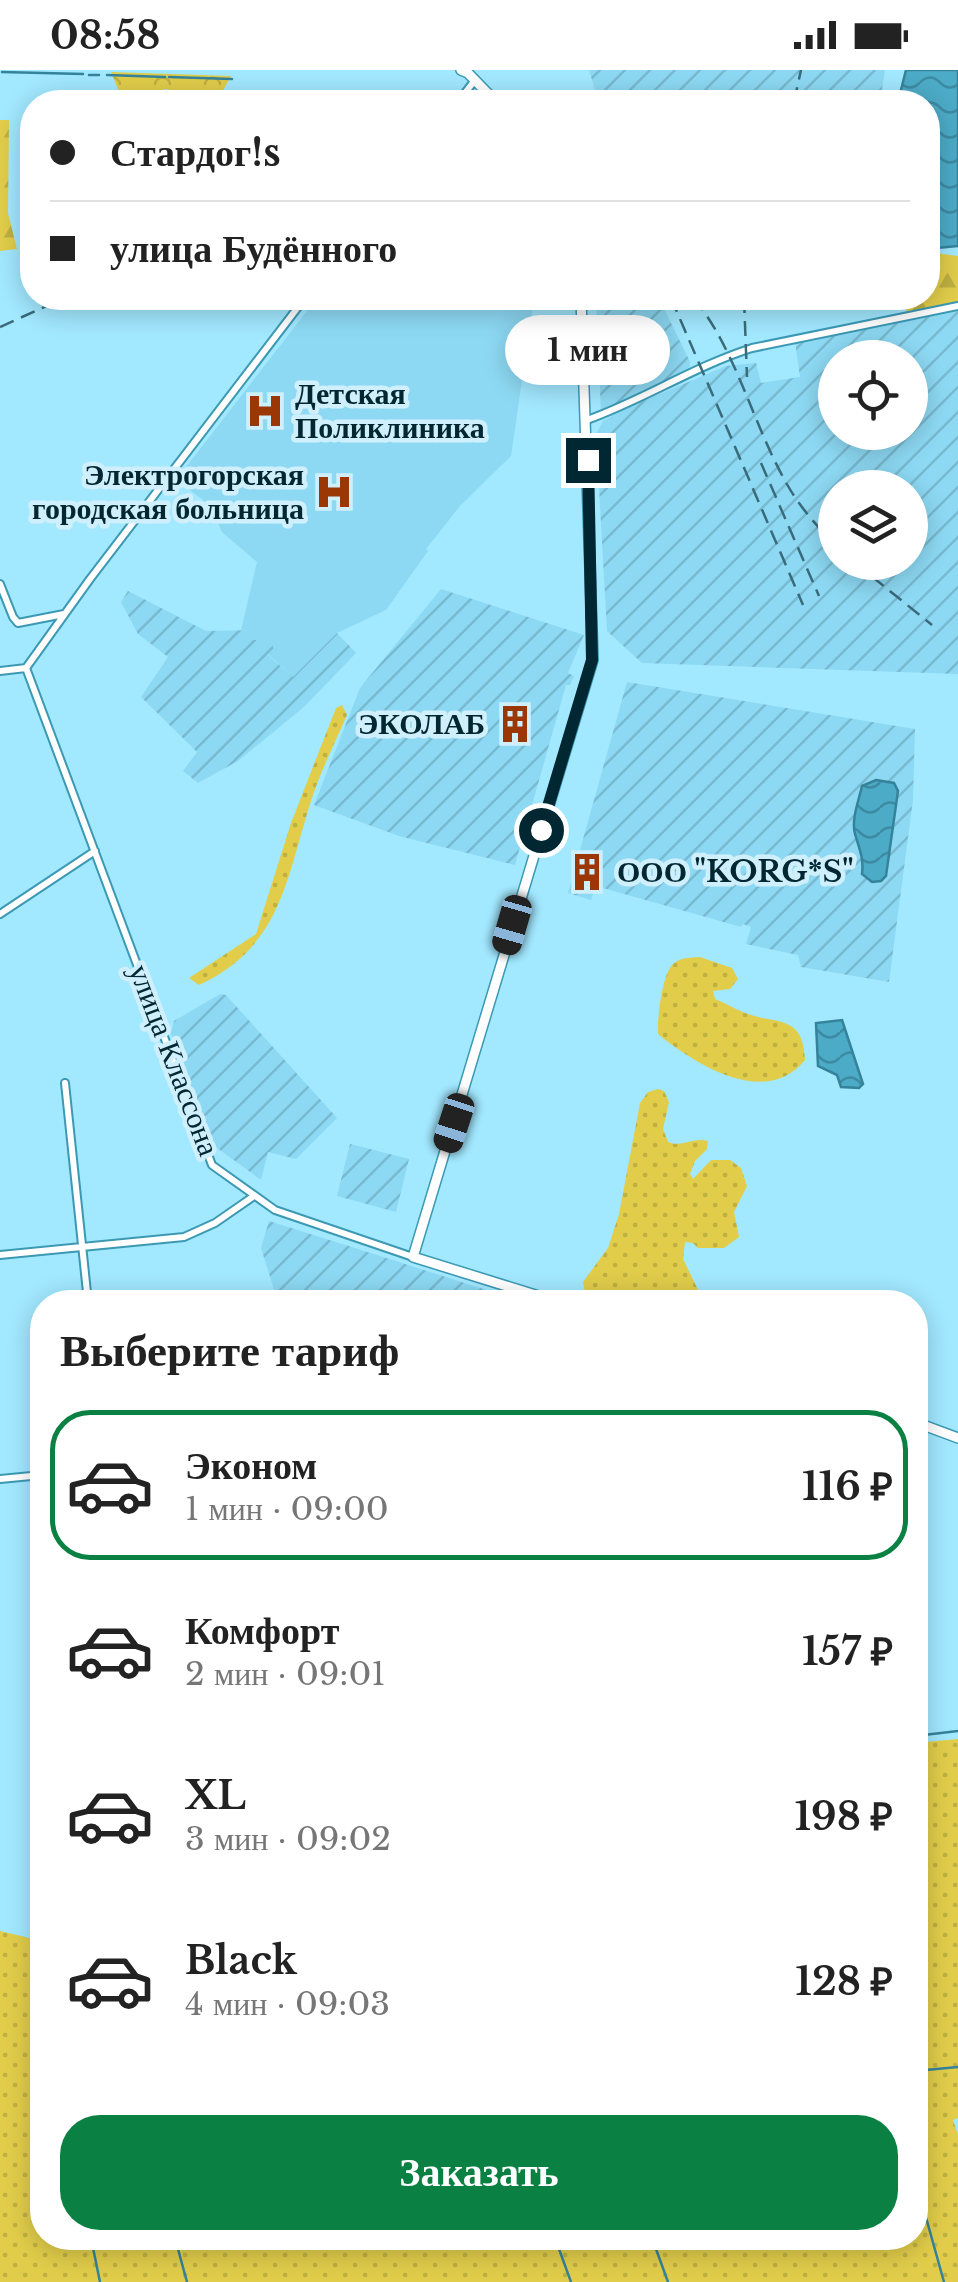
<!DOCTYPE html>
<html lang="ru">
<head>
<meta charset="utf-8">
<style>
	:root { --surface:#fff; --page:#f6f6f6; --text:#222; --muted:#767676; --line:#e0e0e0; --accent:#0b8043 }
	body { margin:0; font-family:"Libre Baskerville",serif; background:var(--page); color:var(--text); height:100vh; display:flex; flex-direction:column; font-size:38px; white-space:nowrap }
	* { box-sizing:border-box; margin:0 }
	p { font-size:32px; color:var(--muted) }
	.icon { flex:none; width:55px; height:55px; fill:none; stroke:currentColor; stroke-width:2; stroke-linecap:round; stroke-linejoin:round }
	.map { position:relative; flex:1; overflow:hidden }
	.side { position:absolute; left:30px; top:1220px; width:898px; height:960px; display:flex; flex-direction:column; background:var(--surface); border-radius:40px; box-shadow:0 5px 25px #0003 }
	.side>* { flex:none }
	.hud { position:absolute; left:20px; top:20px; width:920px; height:220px; border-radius:40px; box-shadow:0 5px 25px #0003; display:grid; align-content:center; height:220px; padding:0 30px; background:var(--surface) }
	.controls { position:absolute; left:818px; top:270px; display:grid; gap:20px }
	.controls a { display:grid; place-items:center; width:110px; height:110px; border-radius:50%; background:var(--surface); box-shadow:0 5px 25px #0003; font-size:50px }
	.end { position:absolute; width:45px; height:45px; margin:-22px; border:12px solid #002732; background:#fff; box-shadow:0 0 0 5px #fff }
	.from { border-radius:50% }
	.bubble { position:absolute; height:70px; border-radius:35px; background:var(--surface); box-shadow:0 5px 25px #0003; font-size:32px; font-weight:700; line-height:70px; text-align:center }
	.car { position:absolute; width:30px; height:60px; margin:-30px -15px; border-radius:12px; box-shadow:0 0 8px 2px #0007; background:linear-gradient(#222 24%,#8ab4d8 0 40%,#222 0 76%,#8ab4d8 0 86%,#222 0) }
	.hud b { display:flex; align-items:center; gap:35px; height:95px; font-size:38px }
	.hud b+b { border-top:2px solid var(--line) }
	.hud i { width:25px; height:25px; background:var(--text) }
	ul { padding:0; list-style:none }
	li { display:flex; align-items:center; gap:30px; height:150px; margin:0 20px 15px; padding:0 10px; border:5px solid transparent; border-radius:40px }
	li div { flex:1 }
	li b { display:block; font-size:38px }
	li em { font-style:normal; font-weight:700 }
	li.on { border-color:var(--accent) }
	li>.icon { width:90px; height:90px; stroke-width:1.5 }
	h2 { padding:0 30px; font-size:45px; line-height:120px }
	.action { display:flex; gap:20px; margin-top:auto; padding:20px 30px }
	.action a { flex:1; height:115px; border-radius:40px; background:var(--accent); color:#fff; font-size:40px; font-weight:700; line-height:115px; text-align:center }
	.status { display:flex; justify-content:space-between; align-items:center; height:70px; padding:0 50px; background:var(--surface); direction:ltr }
	.status svg { height:28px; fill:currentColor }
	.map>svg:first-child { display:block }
	.built { fill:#8dd9f3 }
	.industrial { fill:url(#industrial-furrows); fill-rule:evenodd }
	.grass { fill:url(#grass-dots) }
	.forest { fill:url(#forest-firs) }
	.park { fill:url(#park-crowns) }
	.water { fill:url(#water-waves); stroke:#35839a; stroke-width:2.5 }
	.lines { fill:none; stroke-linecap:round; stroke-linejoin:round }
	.stream { stroke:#35839a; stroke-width:2.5 }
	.minor-casing { stroke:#3c99b4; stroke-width:10 }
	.tertiary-casing { stroke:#3c99b4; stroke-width:12 }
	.minor { stroke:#fff; stroke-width:6 }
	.tertiary { stroke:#fff; stroke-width:9 }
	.rail { stroke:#396b7a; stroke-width:2.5; stroke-dasharray:15 8; stroke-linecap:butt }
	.route { stroke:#002732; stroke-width:12 }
	.labels { text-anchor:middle; stroke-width:9; stroke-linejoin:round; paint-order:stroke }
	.poi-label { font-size:30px; font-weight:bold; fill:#002732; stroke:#ceeffb; text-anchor:start }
	.street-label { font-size:30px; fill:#002732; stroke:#ceeffb }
</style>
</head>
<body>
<div class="status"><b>08:58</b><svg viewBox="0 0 49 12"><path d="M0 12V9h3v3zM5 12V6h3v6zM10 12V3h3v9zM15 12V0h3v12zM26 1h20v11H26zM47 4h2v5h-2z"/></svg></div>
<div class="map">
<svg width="958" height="2212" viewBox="0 0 958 2212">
	<defs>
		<pattern id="industrial-furrows" width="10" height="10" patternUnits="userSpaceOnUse" patternTransform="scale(2.5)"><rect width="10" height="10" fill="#8dd9f3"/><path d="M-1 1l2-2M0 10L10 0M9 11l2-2" fill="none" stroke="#78bad1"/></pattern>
		<pattern id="grass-dots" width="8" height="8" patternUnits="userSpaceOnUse" patternTransform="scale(2.5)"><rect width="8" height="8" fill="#e1cd4a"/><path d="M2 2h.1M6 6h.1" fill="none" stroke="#bfb041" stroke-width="1.8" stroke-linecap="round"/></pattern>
		<pattern id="forest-firs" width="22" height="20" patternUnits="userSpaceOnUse" patternTransform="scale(2.5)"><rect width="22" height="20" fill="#e1cd4a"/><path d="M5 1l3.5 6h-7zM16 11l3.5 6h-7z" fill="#bfb041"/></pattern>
		<pattern id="park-crowns" width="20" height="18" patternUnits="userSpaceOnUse" patternTransform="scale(2.5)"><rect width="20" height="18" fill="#e1cd4a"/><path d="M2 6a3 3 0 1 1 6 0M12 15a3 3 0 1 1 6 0" fill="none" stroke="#bfb041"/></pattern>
		<pattern id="water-waves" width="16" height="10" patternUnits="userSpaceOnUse" patternTransform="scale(2.5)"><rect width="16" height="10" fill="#4cabc7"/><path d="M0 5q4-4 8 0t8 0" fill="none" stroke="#3d8ba2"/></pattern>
	</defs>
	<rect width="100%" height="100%" fill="#a2e8ff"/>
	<path class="built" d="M317 228H534L511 386 460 436 426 479 428 481 386 540 337 563 294 608 253 570V560H241L257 492 222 462 210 435 176 410Z"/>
	<path class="industrial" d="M589 0H885L880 32H578L576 25 595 20Z
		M596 228H659L690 292 689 302 601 342Z
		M958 241V604L642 593 607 561 596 364 603 351 620 341 726 296 756 293 761 313 800 307 795 272ZM835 288H910V362H835ZM835 418H910V492H835Z
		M441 519 584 565 568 603 574 606 570 615H566L515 795 399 766 314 735 360 618Z
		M128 521 206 561 254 560V570H273V580L268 585 293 607 337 563 356 583 304 637 238 691 198 713 183 701 197 682 141 627 168 587 138 564 121 532Z
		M627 612 915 659 913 730 889 912 801 897 798 885 746 874 751 857 743 854 741 857 596 816 591 830 568 823Z
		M220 924 226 925 337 1048 296 1089 268 1082 261 1110 213 1075 171 963 174 951Z
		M350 1074 409 1089 396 1142 337 1126Z
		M269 1151 377 1185 524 1232H278L261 1178Z"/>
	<path class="grass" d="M342 635 347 645C335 673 320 702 311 731 286 809 282 876 199 915L189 908 256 864 291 753 336 638Z
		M700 887 732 898 738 909 730 919 713 921 715 929C725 933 735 939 745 943 778 955 803 944 805 990 765 1039 695 994 658 964 657 949 662 910 670 898 677 887 689 888 700 887Z
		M658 1019 664 1021 669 1032 663 1059 668 1072C682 1078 693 1067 708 1071L707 1079 695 1091 690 1104 693 1109 711 1090H730L741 1098 747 1116 734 1142 739 1167 724 1178H698L693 1173 685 1172 683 1189 704 1232H611L585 1223 583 1212 608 1178 619 1144 640 1033 648 1022Z
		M958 1669V2048L953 2050 958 2065V2212H0V1861L42 1871V2168H915V1673Z"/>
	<path class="forest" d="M0 50H9L8 143 17 179 0 181Z
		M935 183 958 186V234L907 243 902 228H928L932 185Z"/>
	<path class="park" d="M111 2 231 6 220 26 175 28 170 20 164 19 157 28 122 29Z"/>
	<path class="water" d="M906 0H958V176L937 178 928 174V32H898Z
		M876 710 894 713 898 721 886 806 881 811 872 812 862 804C864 788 859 778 855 764 851 749 859 730 862 716Z
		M842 950 863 1014 859 1018 841 1017 837 1005 818 996 816 953Z"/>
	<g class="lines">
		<path class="stream" d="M2 2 83 4
			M89 5H99
			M107 5 165 7
			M169 7 232 9
			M915 1666 958 1661
			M38 1908 36 1857 42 1850
			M915 2001 958 1997
			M915 2108 944 2212
			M91 2168 100 2212
			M175 2168 187 2212
			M555 2168 571 2212
			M652 2168 668 2212"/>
		<g class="minor-casing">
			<path id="minor" d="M458 32 475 10
				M587 350C643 330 695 296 752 278L958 236
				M0 514 13 547 18 553 64 544
				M26 598 212 1095 275 1140 413 1187
				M26 598 90 509 305 228
				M0 601 26 598
				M0 844 95 781
				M65 1013 88 1232
				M0 1185 184 1167 215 1153 254 1126
				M0 1409 42 1405"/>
		</g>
		<g class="tertiary-casing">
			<path id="tertiary" d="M461 0 468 3 496 32
				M558 1232 413 1187 593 590 581 228
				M915 1352 958 1368"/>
		</g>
		<use href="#minor" class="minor"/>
		<use href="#tertiary" class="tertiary"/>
		<path class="rail" d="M794 32 801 0
			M671 228 803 535
			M694 228C736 281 751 348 783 407 796 432 815 455 835 474
			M744 228 747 307
			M0 257 64 228
			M761 393 819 526
			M854 492 932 555"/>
	</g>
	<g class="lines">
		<path class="route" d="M541 760 592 590 588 390"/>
	</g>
	<defs>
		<g id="hospital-bare" transform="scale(3)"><path d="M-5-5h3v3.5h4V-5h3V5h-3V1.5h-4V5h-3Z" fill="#9b3605" stroke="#ceeffb" stroke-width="2.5" paint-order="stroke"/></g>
		<g id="building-bare" transform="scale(3)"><path d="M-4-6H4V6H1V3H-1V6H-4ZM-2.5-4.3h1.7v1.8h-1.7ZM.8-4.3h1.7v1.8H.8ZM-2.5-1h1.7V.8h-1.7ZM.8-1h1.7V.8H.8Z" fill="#9b3605" stroke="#ceeffb" stroke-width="2.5" paint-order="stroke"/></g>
	</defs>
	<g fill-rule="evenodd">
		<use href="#hospital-bare" x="265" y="341"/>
		<use href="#hospital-bare" x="334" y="422"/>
		<use href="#building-bare" x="515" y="654"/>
		<use href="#building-bare" x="587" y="802"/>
	</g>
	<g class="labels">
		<g class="poi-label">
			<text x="295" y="334">Детская<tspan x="295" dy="34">Поликлиника</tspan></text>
			<text x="304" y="415" text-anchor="end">Электрогорская<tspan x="304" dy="34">городская больница</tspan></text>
			<text x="485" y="664" text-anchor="end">ЭКОЛАБ</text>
			<text x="617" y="812">ООО "KORG*S"</text>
		</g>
		<g class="street-label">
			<text transform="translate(174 990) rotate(69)" y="10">улица Классона</text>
		</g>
	</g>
</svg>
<div class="controls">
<a><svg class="icon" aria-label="locate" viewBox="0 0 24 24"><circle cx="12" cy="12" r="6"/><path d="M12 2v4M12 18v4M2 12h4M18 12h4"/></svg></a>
<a><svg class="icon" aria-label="layers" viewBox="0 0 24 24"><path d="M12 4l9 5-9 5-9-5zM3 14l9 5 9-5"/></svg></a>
</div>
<i class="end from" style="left:541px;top:760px"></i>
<i class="end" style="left:588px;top:390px"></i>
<div class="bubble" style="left:505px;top:245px;width:165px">1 мин</div>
<i class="car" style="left:512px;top:855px;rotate:196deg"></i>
<i class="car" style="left:454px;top:1053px;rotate:198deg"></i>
<div class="hud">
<b><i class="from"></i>Стардог!s</b>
<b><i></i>улица Будённого</b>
</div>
<section class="side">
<h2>Выберите тариф</h2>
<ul>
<li class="on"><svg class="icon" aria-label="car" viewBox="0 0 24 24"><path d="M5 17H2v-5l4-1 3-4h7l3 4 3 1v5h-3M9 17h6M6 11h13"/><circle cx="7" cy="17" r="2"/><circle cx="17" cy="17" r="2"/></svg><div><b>Эконом</b><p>1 мин · 09:00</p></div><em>116 ₽</em></li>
<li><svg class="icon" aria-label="car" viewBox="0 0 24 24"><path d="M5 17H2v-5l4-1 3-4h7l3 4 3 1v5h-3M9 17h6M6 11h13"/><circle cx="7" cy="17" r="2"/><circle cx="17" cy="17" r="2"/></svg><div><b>Комфорт</b><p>2 мин · 09:01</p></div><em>157 ₽</em></li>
<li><svg class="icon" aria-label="car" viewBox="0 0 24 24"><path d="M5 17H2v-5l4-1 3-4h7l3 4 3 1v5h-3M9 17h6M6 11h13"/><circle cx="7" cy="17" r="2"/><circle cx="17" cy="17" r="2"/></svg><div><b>XL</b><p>3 мин · 09:02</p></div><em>198 ₽</em></li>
<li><svg class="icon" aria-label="car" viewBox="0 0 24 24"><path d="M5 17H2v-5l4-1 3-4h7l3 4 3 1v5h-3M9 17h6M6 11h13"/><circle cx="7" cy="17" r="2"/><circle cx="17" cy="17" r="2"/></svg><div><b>Black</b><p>4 мин · 09:03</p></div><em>128 ₽</em></li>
</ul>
<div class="action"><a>Заказать</a></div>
</section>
</div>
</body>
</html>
